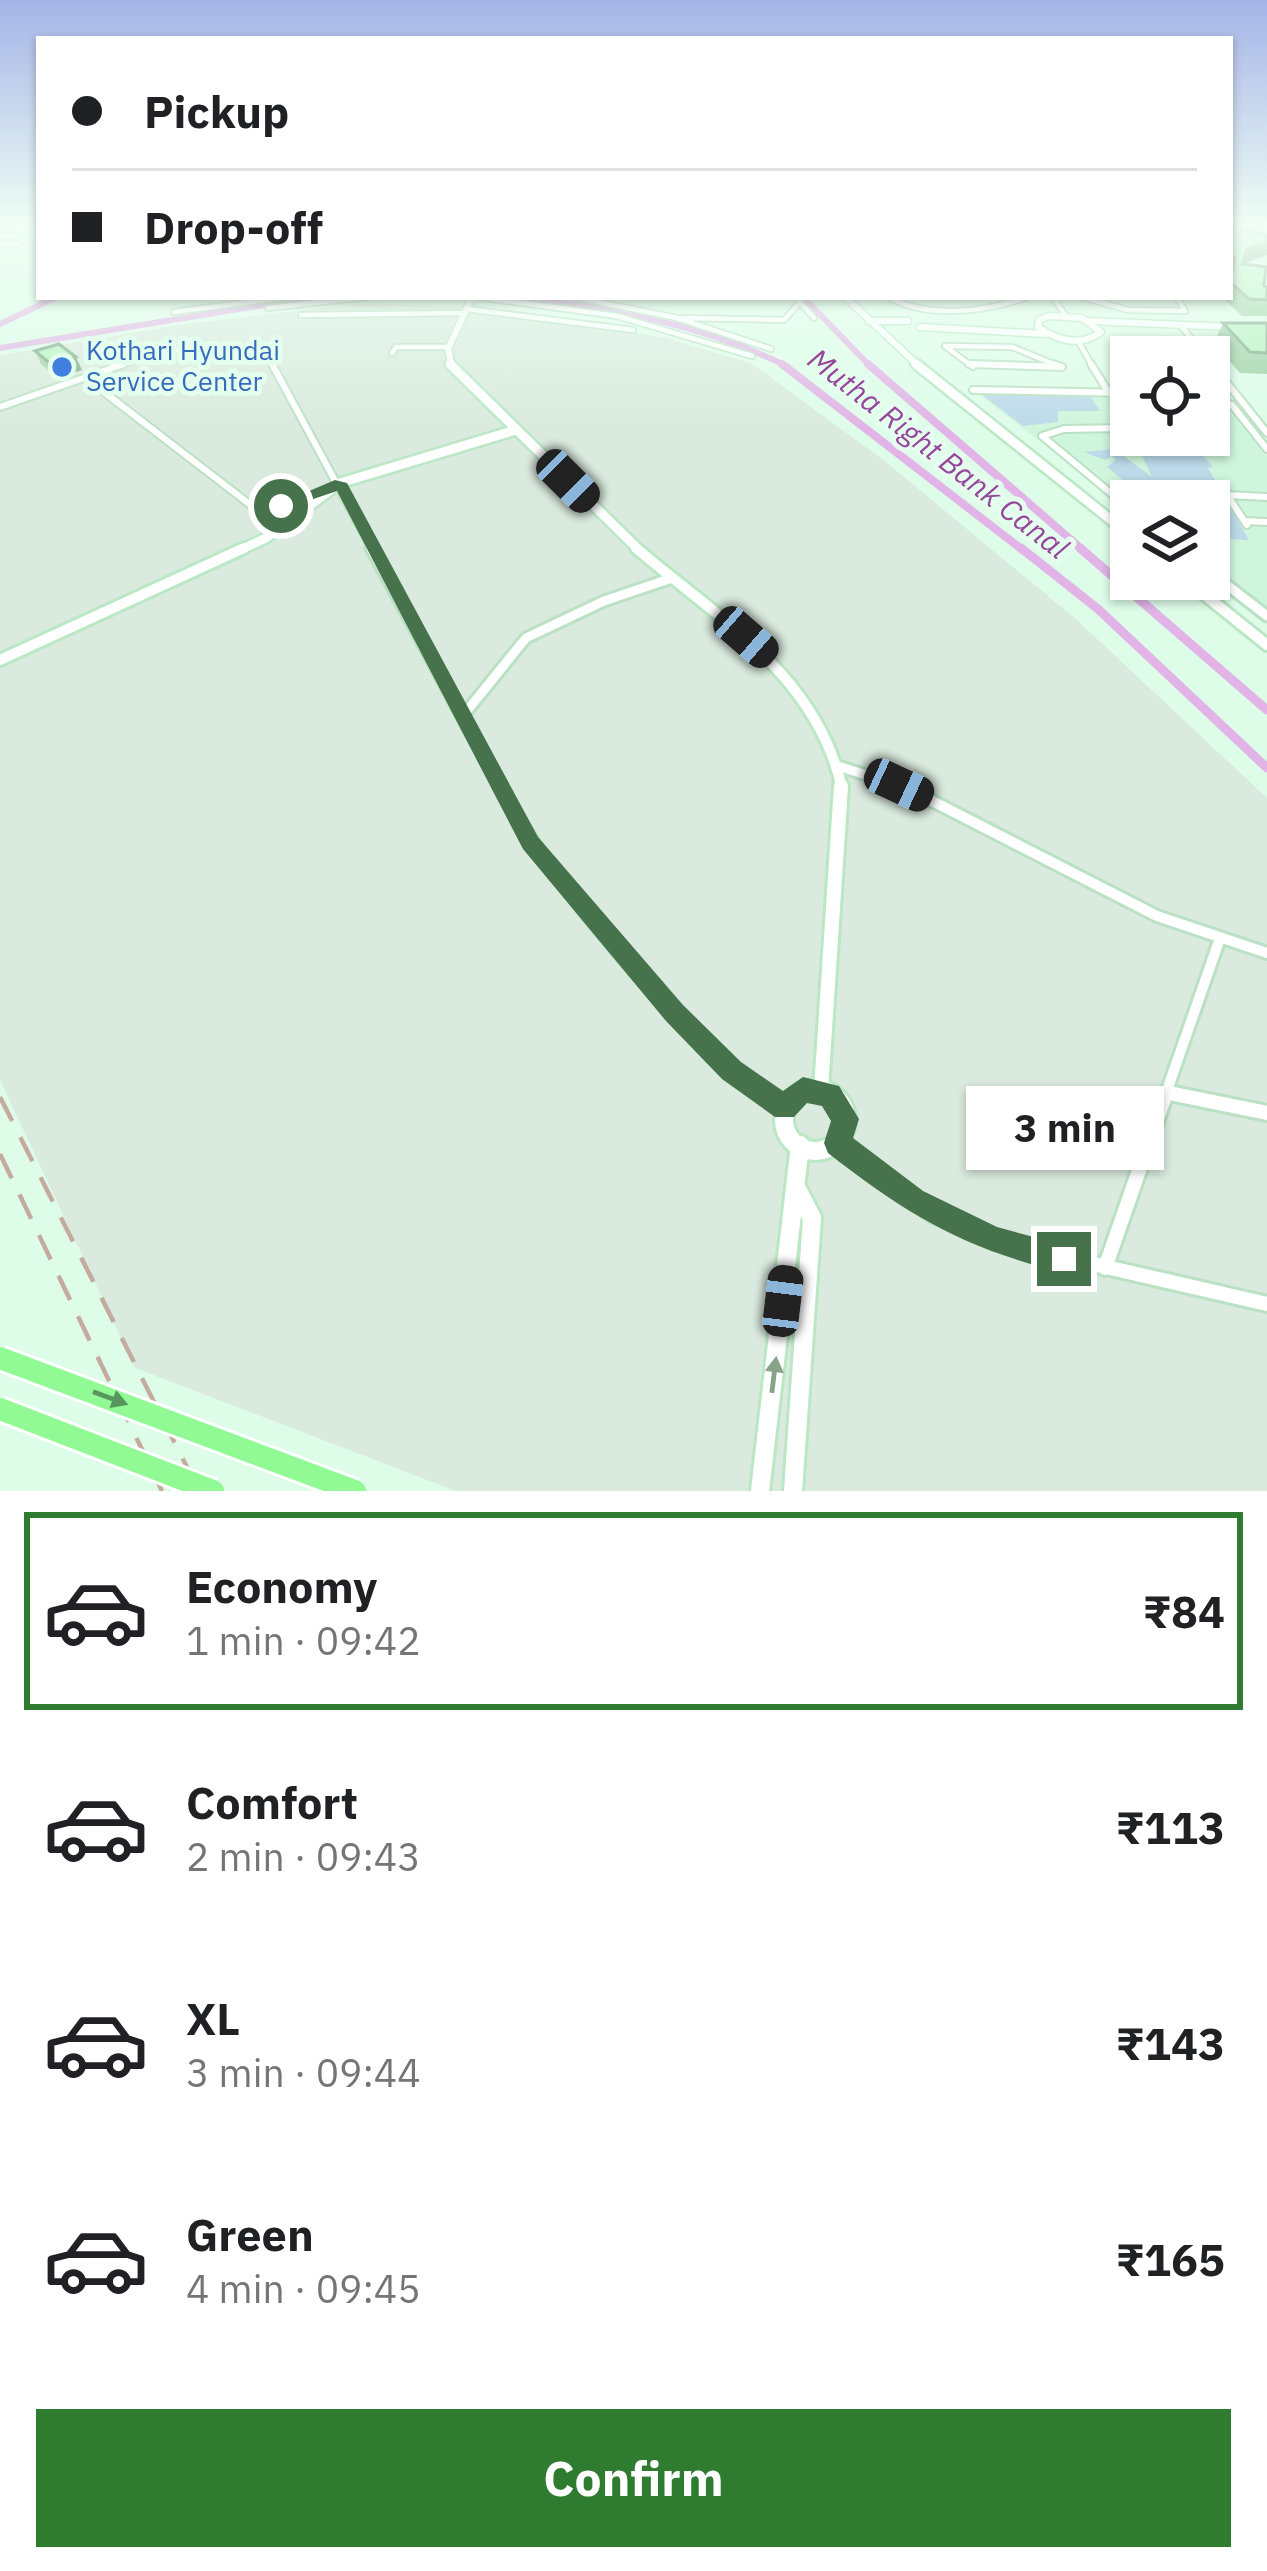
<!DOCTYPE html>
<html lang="en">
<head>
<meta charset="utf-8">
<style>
	:root { --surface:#fff; --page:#f2f2f2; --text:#202124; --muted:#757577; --line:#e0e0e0; --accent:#2f7c30 }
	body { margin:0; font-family:"IBM Plex Sans",sans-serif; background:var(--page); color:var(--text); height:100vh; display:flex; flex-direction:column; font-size:45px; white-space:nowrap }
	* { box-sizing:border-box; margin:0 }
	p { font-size:39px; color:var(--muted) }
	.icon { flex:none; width:66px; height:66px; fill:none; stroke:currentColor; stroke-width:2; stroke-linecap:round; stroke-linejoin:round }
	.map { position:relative; height:1491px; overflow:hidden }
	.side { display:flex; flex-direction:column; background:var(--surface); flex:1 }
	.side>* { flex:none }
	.top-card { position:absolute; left:36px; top:36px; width:1197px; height:264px; border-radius:0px; box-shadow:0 3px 9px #0004; display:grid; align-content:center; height:264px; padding:0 36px; background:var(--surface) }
	.tools { position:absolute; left:1110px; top:336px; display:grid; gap:24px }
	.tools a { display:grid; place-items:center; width:120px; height:120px; border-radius:0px; background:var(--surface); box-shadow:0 3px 9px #0004; font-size:60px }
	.end { position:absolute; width:54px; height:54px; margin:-27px; border:15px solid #46734b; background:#fff; box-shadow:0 0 0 6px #fff }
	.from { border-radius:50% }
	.bubble { position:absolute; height:84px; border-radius:0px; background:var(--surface); box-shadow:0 3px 9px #0004; font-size:39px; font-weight:700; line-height:84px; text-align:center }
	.car { position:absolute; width:36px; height:72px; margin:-36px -18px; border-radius:15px; box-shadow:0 0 9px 3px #0007; background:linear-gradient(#222 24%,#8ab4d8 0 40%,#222 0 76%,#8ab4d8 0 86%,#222 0) }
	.top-card b { display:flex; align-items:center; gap:42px; height:114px; font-size:45px }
	.top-card b+b { border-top:3px solid var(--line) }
	.top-card i { width:30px; height:30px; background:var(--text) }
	ul { padding:21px 0 0; list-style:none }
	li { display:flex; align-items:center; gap:36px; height:198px; margin:0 24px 18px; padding:0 12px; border:6px solid transparent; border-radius:0px }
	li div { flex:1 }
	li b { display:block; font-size:45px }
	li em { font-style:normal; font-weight:700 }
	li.selected { border-color:var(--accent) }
	li>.icon { width:108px; height:108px; stroke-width:1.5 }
	.cta { display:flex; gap:24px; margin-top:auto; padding:24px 36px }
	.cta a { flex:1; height:138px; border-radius:0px; background:var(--accent); color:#fff; font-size:48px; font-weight:700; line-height:138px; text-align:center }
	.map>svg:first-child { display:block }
	.residential { fill:#cff6dc }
	.industrial { fill:#daeade }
	.green { fill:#bddaea }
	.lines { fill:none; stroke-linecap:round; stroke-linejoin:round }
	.canal-far2 { stroke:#e1b3e6; stroke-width:6 }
	.canal-far1 { stroke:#e1b3e6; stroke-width:8 }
	.canal { stroke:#e1b3e6; stroke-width:9 }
	.street-far4-casing { stroke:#bae1c3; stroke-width:8 }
	.street-far3-casing { stroke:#bae1c3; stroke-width:10 }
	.street-far2-casing { stroke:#bae1c3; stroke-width:15 }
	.street-far1-casing { stroke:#bae1c3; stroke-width:16 }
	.street-casing { stroke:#bae1c3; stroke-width:20 }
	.secondary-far4-casing { stroke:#bae8c4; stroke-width:9 }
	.secondary-far3-casing { stroke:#bae8c4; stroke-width:14 }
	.secondary-far2-casing { stroke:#bae8c4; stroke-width:16 }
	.secondary-far1-casing { stroke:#bae8c4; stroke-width:20 }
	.secondary-casing { stroke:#bae8c4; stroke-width:24 }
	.street-far4 { stroke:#fff; stroke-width:4.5 }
	.street-far3 { stroke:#fff; stroke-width:6 }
	.street-far2 { stroke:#fff; stroke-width:9 }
	.street-far1 { stroke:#fff; stroke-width:10 }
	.street { stroke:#fff; stroke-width:14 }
	.secondary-far4 { stroke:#fff; stroke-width:6 }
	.secondary-far3 { stroke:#fff; stroke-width:9 }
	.secondary-far2 { stroke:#fff; stroke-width:10 }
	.secondary-far1 { stroke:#fff; stroke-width:14 }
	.secondary { stroke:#fff; stroke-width:18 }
	.rail { stroke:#c5aa9e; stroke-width:4.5; stroke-dasharray:27 18; stroke-linecap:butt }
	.highway-bridge-casing { stroke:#fff; stroke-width:28; stroke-linecap:butt }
	.highway-bridge { stroke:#92fa95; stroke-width:22 }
	.wall { fill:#9cd1a4 }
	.shaded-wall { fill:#7faa86 }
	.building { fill:#b5f3bf; stroke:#7faa86; stroke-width:3 }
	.oneway { fill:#87a48a }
	.oneway2 { fill:#59955e }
	.route { fill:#46734b }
	.shop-dot { fill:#3f7fe0; stroke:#e5ffee; stroke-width:4.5 }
	.labels { text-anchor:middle; stroke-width:10; stroke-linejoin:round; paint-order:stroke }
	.far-shop-label { font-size:27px; fill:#366cbe; stroke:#e5ffee; text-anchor:start }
	.far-water-label { font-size:30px; font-style:italic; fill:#96479c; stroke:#e5ffee }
</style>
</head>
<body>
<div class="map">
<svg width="1267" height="1491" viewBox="0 0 1267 1491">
	<rect width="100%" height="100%" fill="#defde9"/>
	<path class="residential" d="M977 393 1131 396V435H1209V397L1233 398 1267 442V616L1209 571V501H1131V511Z"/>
	<path class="industrial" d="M366 303 513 310 665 338 751 363 886 462 1077 620 1267 798V1491H456L135 1368 0 1080V355L185 324Z"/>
	<path class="green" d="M981 394 1090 396 1100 411H1058V422L1023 426Z
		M1187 435H1196L1208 452 1200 453 1213 467 1208 468 1249 540 1227 539 1209 526V501H1184L1169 489 1154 492 1142 480H1123L1107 467 1116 460 1112 456 1105 460 1084 452 1114 449 1152 477 1141 453 1195 454Z"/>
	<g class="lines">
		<path class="canal-far2" d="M517 297C611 308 703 324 788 367
			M803 297 871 367
			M0 324 56 297
			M0 348 313 297"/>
		<path class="canal-far1" d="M782 364 1024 551
			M868 364 1084 551"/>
		<path class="canal" d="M1021 548 1098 609 1267 768
			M1080 548 1267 710"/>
		<g class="street-far4-casing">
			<path id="street-far4" d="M0 228 23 222
				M0 237 19 236
				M0 244H18
				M478 297 617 316 752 356
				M574 297 677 318 771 349
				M888 297C927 319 986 312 1027 297
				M1053 297 1065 315
				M1082 297 1128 310 1185 311 1177 297
				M799 301 814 318
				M268 308 367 297
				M467 309 633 330
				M174 312 289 297
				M301 315 465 313
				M683 318 784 320 800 302
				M1182 327 1206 357
				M1078 341 1093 367
				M392 353 396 347H449
				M1134 357 1149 348 1165 349 1173 357
				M1209 360 1214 367
				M114 367C164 351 214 337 265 351L273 367
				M973 367 945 346 1012 347 1061 367
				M1129 367 1124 362 1131 358"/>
		</g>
		<g class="street-far3-casing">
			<path id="street-far3" d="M272 364 373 551
				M969 364 1062 367 1053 364
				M1091 364 1109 393
				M1126 364 1131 369
				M1212 364 1267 433
				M87 379 261 513 276 532
				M973 390 1131 393
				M1209 400 1232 405 1267 449
				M1131 403 1124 407 1130 425 1125 428 1064 429 1042 436 1131 510
				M0 407 124 364
				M1227 495 1267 497
				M1227 495 1247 525
				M256 509 317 497
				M1245 521 1267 522"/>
		</g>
		<g class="street-far2-casing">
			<path id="street-far2" d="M371 548 501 789
				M1209 571 1267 616
				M462 717 526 638 604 601 672 578
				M841 767 910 789"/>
		</g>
		<g class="street-far1-casing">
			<path id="street-far1" d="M499 786C552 883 678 1034 769 1096
				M903 786 1157 916 1267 953
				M1163 1092 1184 1096
				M1165 1096 1218 944"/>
		</g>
		<g class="street-casing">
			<path id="street" d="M765 1093 785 1107
				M1169 1093 1267 1113
				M837 1143 932 1214 993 1241 1267 1304
				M1105 1268 1166 1093"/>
		</g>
		<g class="secondary-far4-casing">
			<path id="secondary-far4" d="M845 297 920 367
				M1049 316 1082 318 1101 332C1080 347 1058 341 1038 327L1039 320Z
				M869 321H908
				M1090 321 1232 327
				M920 327 1046 334
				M452 367 448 349 472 297"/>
		</g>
		<g class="secondary-far3-casing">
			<path id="secondary-far3" d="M450 364 640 551
				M916 364 1131 536
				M238 551 266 538 340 483 516 430"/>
		</g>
		<g class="secondary-far2-casing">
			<path id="secondary-far2" d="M636 548C719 619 818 676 842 789
				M1185 579 1267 645
				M0 660 244 548"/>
		</g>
		<g class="secondary-far1-casing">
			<path id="secondary-far1" d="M821 1090 841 786"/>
		</g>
		<g class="secondary-casing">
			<path id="secondary" d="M784 1120a31 31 0 1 1 62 0a31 31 0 1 1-62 0Z
				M760 1491 800 1145
				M793 1491 812 1218 797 1189"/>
		</g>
		<use href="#street-far4" class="street-far4"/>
		<use href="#street-far3" class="street-far3"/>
		<use href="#street-far2" class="street-far2"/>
		<use href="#street-far1" class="street-far1"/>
		<use href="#street" class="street"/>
		<use href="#secondary-far4" class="secondary-far4"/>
		<use href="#secondary-far3" class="secondary-far3"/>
		<use href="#secondary-far2" class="secondary-far2"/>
		<use href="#secondary-far1" class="secondary-far1"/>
		<use href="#secondary" class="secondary"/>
		<path class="rail" d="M0 1097 199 1491
			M0 1154 162 1491"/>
		<g class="highway-bridge-casing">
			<path id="highway-bridge" d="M0 1358 355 1491
				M0 1409 213 1491"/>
		</g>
		<use href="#highway-bridge" class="highway-bridge"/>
	</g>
	<path class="wall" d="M1230 235 1267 236V255L1243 264 1267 288V316H1242L1222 297H1230Z
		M1223 323H1267V374L1240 373 1214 343Z
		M35 351 82 370 58 378 41 364Z"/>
	<path class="shaded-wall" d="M1267 242V255L1240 265 1247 249Z
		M76 357 82 370 58 378 52 365Z"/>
	<path class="building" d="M1248 230 1267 236V242L1247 249 1242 264 1266 267 1264 285 1267 288V300L1249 299 1230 282 1235 258 1230 257V235Z
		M1223 323H1267V353L1250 352Z
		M59 344 76 357 52 365 35 351Z"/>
	<defs><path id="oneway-solid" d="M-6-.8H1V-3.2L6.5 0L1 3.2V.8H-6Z" transform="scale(3)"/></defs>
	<use class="oneway" href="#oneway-solid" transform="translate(774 1375) rotate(-83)"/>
	<use class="oneway2" href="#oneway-solid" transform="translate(110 1398) rotate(20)"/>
	<linearGradient id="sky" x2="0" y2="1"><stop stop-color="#a5b4e7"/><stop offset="0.52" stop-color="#f0fef5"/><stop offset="1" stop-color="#f0fef5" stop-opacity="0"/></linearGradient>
	<rect width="1267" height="431" fill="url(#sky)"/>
	<path class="route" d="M335 480 347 483 538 837 683 1005 741 1062 783 1091 803 1077 839 1086 859 1119 853 1138 923 1191 997 1227 1074 1248 1078 1259 1074 1269 1064 1273C963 1248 909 1216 828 1153L824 1143 831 1121 822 1106 807 1103 794 1117H775L722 1079 666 1021 523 849 337 491 281 510 274 506Z"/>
	<circle class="shop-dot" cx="62" cy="367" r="12"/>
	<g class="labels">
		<g class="far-shop-label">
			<text x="86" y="360">Kothari Hyundai<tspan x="86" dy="31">Service Center</tspan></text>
		</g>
		<g class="far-water-label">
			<text transform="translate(938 454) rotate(38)" y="10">Mutha Right Bank Canal</text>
		</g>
	</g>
</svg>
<div class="tools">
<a><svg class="icon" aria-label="locate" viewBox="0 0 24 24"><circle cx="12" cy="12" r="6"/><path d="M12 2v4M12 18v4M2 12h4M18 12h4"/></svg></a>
<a><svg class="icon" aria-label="layers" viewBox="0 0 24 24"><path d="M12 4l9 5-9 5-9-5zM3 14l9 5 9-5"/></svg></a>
</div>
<i class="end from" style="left:281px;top:506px"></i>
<i class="end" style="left:1064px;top:1259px"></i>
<div class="bubble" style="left:966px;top:1086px;width:198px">3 min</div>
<i class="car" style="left:568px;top:481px;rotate:135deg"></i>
<i class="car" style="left:746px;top:637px;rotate:131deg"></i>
<i class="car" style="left:899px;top:785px;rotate:115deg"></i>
<i class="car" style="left:783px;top:1301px;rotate:7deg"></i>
<div class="top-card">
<b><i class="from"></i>Pickup</b>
<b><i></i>Drop-off</b>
</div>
</div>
<section class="side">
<ul>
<li class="selected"><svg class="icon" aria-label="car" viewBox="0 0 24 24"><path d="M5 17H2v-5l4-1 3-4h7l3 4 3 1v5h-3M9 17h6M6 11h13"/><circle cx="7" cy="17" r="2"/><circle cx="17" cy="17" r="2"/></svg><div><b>Economy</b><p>1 min · 09:42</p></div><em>₹84</em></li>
<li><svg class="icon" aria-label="car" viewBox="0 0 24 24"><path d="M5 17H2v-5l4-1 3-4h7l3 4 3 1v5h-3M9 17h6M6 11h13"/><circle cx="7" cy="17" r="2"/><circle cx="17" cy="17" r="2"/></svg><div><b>Comfort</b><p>2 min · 09:43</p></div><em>₹113</em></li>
<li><svg class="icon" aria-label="car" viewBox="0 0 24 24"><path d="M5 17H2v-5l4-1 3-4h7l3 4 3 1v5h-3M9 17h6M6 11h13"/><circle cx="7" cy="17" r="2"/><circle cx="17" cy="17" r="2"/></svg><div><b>XL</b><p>3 min · 09:44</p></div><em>₹143</em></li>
<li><svg class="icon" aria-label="car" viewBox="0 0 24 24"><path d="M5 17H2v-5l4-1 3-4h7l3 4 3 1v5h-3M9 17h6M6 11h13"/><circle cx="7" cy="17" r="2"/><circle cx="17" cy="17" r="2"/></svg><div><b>Green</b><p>4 min · 09:45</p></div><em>₹165</em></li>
</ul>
<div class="cta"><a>Confirm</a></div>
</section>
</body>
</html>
